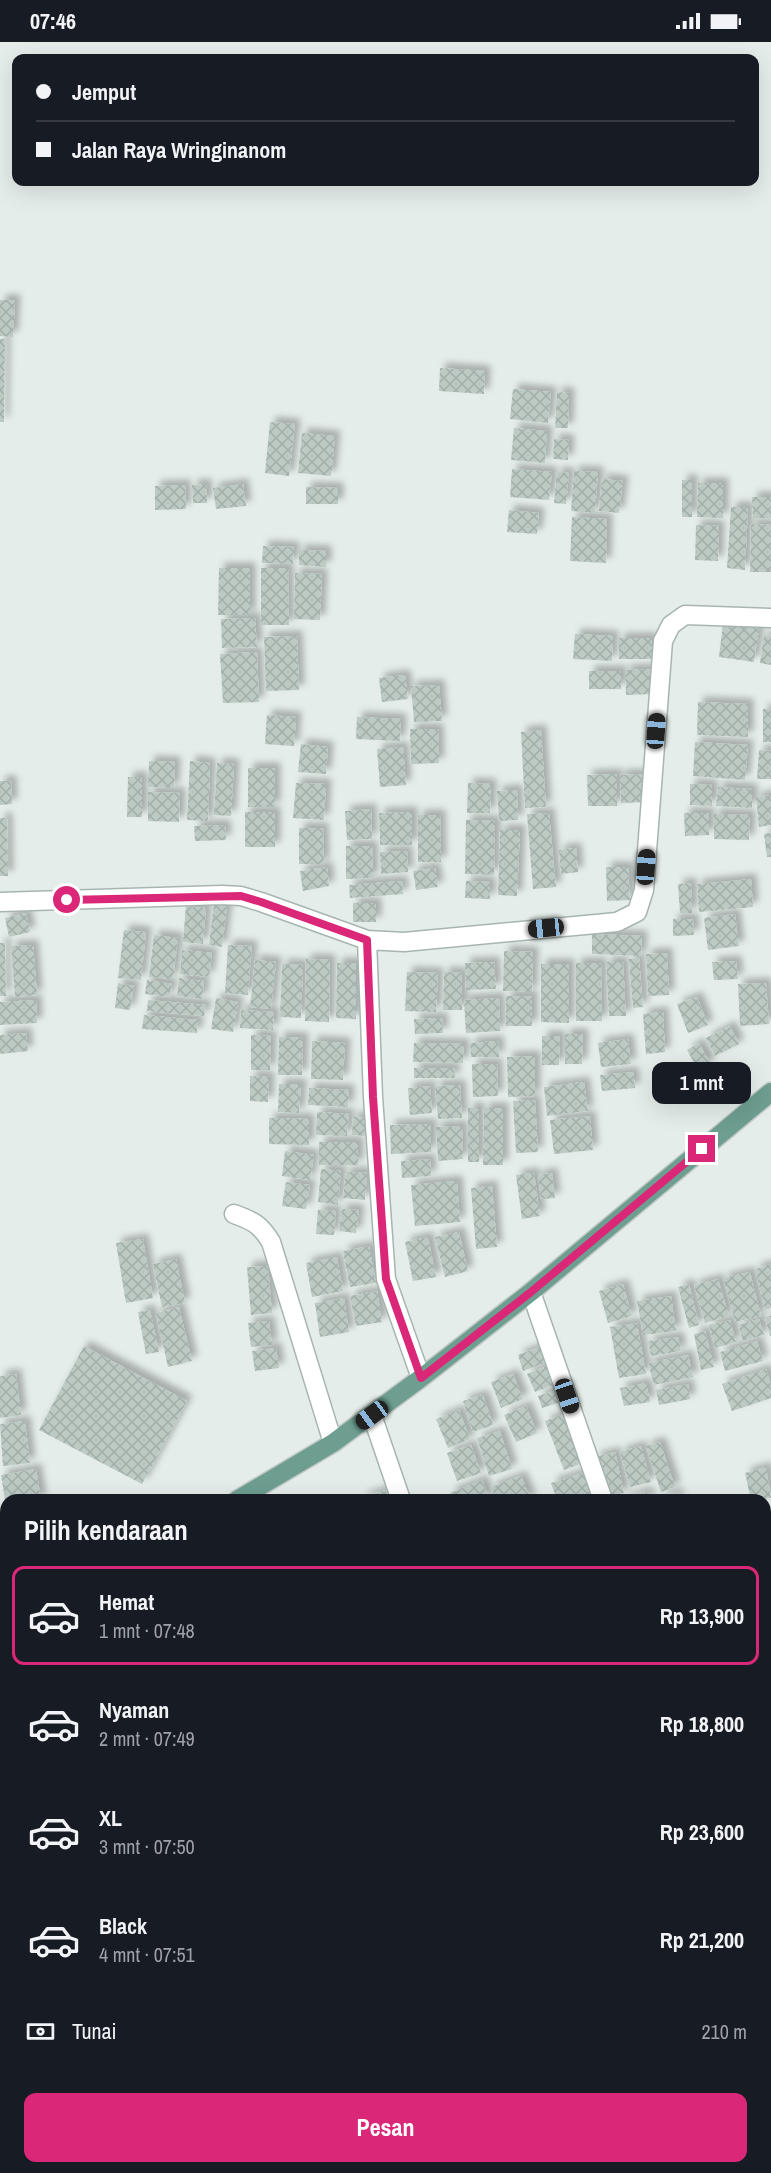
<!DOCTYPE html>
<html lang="id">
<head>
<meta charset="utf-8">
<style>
	:root { --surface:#171b24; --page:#20242c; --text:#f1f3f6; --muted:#9ea1a6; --line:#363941; --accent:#db2777 }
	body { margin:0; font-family:"Archivo Narrow",sans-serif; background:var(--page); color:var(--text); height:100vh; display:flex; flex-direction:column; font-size:22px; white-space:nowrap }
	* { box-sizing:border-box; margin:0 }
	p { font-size:20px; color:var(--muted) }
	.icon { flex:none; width:33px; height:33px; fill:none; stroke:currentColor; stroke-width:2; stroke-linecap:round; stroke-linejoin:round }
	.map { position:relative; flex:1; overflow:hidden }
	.details { position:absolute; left:0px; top:1452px; width:771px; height:680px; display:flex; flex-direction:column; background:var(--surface); border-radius:18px 18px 0 0; box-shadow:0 6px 24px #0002 }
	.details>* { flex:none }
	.banner { position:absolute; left:12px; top:12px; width:747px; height:132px; border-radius:12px; box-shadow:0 6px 24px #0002; display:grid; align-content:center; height:132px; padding:0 24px; background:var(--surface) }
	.end { position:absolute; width:27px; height:27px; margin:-14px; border:8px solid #db2777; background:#fff; box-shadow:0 0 0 3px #fff }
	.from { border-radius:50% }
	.bubble { position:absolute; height:42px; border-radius:12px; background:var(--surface); box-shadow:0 6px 24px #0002; font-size:20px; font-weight:800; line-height:42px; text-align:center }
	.car { position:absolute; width:18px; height:36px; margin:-18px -9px; border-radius:8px; box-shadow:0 0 4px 2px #0007; background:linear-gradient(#222 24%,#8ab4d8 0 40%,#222 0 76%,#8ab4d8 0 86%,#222 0) }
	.banner b { display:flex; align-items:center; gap:21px; height:57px; font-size:22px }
	.banner b+b { border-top:2px solid var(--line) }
	.banner i { width:15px; height:15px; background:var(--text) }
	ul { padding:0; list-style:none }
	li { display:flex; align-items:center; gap:18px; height:99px; margin:0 12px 9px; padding:0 12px; border:3px solid transparent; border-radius:12px }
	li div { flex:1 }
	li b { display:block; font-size:22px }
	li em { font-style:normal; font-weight:800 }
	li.on { border-color:var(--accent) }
	li>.icon { width:54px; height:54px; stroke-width:1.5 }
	h2 { padding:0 24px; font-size:27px; line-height:72px }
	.pay { display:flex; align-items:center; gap:15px; height:66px; padding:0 24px; font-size:22px }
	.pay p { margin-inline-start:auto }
	.cta { display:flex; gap:12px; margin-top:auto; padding:12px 24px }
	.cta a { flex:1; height:69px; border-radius:12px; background:var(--accent); color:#fff; font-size:24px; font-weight:800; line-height:69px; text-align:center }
	.status { display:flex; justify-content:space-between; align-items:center; height:42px; padding:0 30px; background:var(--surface); direction:ltr }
	.status svg { height:16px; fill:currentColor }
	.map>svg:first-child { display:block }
	.building { fill:url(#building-cross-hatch); filter:url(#shadow) }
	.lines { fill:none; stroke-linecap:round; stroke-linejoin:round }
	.minor-casing { stroke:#a7b5b0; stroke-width:21 }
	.major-casing { stroke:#c2c9c7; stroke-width:21 }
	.minor { stroke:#fff; stroke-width:18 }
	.major { stroke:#6d9e90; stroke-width:18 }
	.route { stroke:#db2777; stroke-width:8 }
</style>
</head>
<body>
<div class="status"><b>07:46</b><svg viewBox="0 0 49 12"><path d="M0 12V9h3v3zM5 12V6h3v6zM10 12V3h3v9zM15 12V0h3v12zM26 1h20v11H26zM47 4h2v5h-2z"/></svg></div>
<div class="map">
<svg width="771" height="2131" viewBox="0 0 771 2131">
	<defs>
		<pattern id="building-cross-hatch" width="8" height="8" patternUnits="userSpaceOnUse" patternTransform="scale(1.5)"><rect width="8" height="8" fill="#bdcac4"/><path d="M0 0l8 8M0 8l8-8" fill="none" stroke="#a2aea9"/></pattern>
		<filter id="shadow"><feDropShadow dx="5.5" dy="-5.5" stdDeviation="3" flood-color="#0004"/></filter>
	</defs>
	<rect width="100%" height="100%" fill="#e4ede9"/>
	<path class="building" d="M0 258H15L13 295 0 294Z
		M0 297H5L4 380H0Z
		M440 326 485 329 484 352 439 349Z
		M513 347 551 350 548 381 510 377Z
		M557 350 569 351 568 386H555Z
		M270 380 295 382 289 434 265 431Z
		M514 386 547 389 545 421 511 418Z
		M302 391 335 394 331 434 298 431Z
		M554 397 569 398 568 418 553 417Z
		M512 427 552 430 549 458 510 455Z
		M574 429 598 430 595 471 571 469Z
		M557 430 569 431 566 462 554 461Z
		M602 437 623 439 619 471 599 469Z
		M682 438H692V475H682Z
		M698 441H723V476L697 475Z
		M206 442 207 461H193L192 443Z
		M243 442 246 464 216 467 213 446Z
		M185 443 186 467 155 468V444Z
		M306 445 338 446V462H306Z
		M752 455H771V476H753Z
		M731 465H748L745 528 727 526Z
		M509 468 539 471 537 492 507 490Z
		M572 475 607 477 606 521 570 519Z
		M751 482 771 483V530H750Z
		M696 483 719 484 718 519 695 518Z
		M263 504 294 505 293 522 262 521Z
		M299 508 326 509V525L299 523Z
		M219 526H250V573H218Z
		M261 526H288L289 583H261Z
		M295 531 322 532 320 578 294 577Z
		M255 576 257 605 222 606 221 577Z
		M723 582 759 587 754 620 719 615Z
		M575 592 613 594 612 619 573 617Z
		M764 593 771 594V623L760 621Z
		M297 594 299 648 266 649 264 595Z
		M619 596H652V617H619Z
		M257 610 259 660 223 661 220 612Z
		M651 627 652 652 626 653 625 628Z
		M589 629H621V647H589Z
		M405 633 408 657 382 660 379 636Z
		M439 643 442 679 414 680 411 644Z
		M698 660 748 662V695L697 693Z
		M763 667H771V700H763Z
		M267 673 296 675 294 704 265 702Z
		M357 675 401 677 400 699 356 697Z
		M410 687H438L439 721 411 722Z
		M541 688 546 765 525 766 521 690Z
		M695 700 748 703 745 738 693 734Z
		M301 702 328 705 326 732 298 730Z
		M403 705 406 743 380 745 377 707Z
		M759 708 771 709V737H757Z
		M149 719 175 720 174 746 148 745Z
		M190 719 210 721 208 779 187 778Z
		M217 721 234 722 231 774 214 773Z
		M248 726H275V765H248Z
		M617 732V764H588L587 733Z
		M648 732V760L621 761 620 733Z
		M128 735H142V775H127Z
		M0 739H11L12 762 0 763Z
		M296 741 326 742 324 778 293 776Z
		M468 741 491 742 490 771H467Z
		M690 742 712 743V764L690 763Z
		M718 745 752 747V766L716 764Z
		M517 748 518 778 499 779 497 749Z
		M148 750 180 751 179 780 148 779Z
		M771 753V783L759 785 756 755Z
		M371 767 372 797 347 798 345 769Z
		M245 770H275V805H245Z
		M412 770V803H380L379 771Z
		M549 771 556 845 533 847 527 772Z
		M684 771H709V793L685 794Z
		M714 772 750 773 749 798 714 797Z
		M418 773H440L441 820H418Z
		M0 776H7L8 834H0Z
		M466 778 495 779 494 833 465 832Z
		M225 783 226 798 195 799 194 784Z
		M299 786H323L324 822H299Z
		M500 788H520L517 854 498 853Z
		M771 791V815H767L764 792Z
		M346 804H372L373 836 346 837Z
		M576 806 578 830 561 832 559 808Z
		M407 809 408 830 381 832 380 810Z
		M327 825 329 844 303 849 300 829Z
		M606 825H628L630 858 607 859Z
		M435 826 438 845 416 848 413 829Z
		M751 837 753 865 699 870 697 842Z
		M402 839 403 852 350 856 349 843Z
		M466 839 490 840V857L465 856Z
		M691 841 692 871H680L678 842Z
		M214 861 227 863 222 905 209 903Z
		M353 861H376V880H353Z
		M186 864 206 866 203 902 183 900Z
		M26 871 30 890 9 895 5 876Z
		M735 872 739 904 708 908 704 876Z
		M673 877H693L694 893 673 894Z
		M124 888 146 890 141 938 118 936Z
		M592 892 642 894 641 914 592 912Z
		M154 893 178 896 173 937 149 935Z
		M0 901H5L6 954H0Z
		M33 903 37 953 15 955 11 904Z
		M228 903 252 904 248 953 225 951Z
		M182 908 212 911 209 935 180 932Z
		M504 909 533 910 532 950 503 949Z
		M667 911 669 953 648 954 646 912Z
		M639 916 643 965 633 966 629 917Z
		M306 917 330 918 329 980 305 979Z
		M255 918 276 920 271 967 250 965Z
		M736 919 738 937 714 938 712 920Z
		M494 920 496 947 466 948 465 921Z
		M606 920H623L626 974H609Z
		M337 921H356V977L336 976Z
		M576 921H601L602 979H576Z
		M282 922 303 923 301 976 280 975Z
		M541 922H569V981L541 980Z
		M407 930 438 931 436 970 405 969Z
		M444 930 462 931V968H443Z
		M179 936 204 939 202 957 177 954Z
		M147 938 172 942 169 955 145 952Z
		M118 941 134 944 130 968 115 966Z
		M766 941 769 982 740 984 738 942Z
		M506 954H532V984H506Z
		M697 955 708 983 688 991 677 962Z
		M216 956 238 960 233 990 211 987Z
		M499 956 500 989 466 991 464 958Z
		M36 958 37 981 0 983V960Z
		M148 958 206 963 204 974 147 969Z
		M241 968 274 970 273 988 240 986Z
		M663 970 665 1010 646 1012 643 972Z
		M144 973 198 978 197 991 142 987Z
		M442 976 443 991 415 992 414 977Z
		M730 984 739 1002 715 1014 706 996Z
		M26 991 28 1009 0 1012V993Z
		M565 992H583L582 1022H565Z
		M251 993 271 994 270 1028H251Z
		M542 994H560L559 1023H542Z
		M279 995 303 996 302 1033H278Z
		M628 997 631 1022 601 1025 598 1001Z
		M312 999 345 1001 343 1038 311 1037Z
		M498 999 499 1015H471L470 1001Z
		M414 1001 464 1002 463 1021 413 1020Z
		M699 1001 710 1021 698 1028 687 1008Z
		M535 1014V1054L508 1055 507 1015Z
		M472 1022H497L498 1054 473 1055Z
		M414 1026H454L455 1036H414Z
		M633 1030 635 1046 602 1049 600 1033Z
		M250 1034 269 1035 268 1060 250 1059Z
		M584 1040 588 1069 547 1074 544 1045Z
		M279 1042H301L299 1071 278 1070Z
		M460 1043 462 1076 438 1077 435 1044Z
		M430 1044 432 1071 410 1073 408 1046Z
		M309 1046 349 1048 348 1065 308 1063Z
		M535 1058 538 1110 516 1111 513 1059Z
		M468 1066H479V1120H468Z
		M484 1066H503V1123H483Z
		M317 1070 349 1072 347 1094 316 1093Z
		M590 1074 593 1108 554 1112 550 1078Z
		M353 1075 370 1076 369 1094 352 1093Z
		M269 1076 309 1077V1103L269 1102Z
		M431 1082V1110L391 1112 390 1083Z
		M462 1084 463 1117 438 1119 436 1085Z
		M319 1100H358V1123H319Z
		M285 1109 314 1113 310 1138 282 1134Z
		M430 1117 431 1134 402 1136 401 1119Z
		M321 1127 341 1129 338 1163 318 1160Z
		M346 1130 367 1131 365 1158 343 1156Z
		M534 1131 540 1174 522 1177 516 1133Z
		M552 1131 555 1156 541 1157 538 1133Z
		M457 1139 460 1180 415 1184 411 1143Z
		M286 1140 310 1143 306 1167 282 1164Z
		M492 1144 497 1205 476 1207 471 1146Z
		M342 1167 359 1168 356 1191 339 1189Z
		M318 1168 336 1169 334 1193 316 1192Z
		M459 1190 468 1229 445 1235 435 1195Z
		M428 1195 436 1235 413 1239 405 1200Z
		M143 1197 153 1256 126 1261 116 1201Z
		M369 1204 376 1241 350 1245 343 1209Z
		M337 1215 343 1249 312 1255 306 1221Z
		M176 1217 185 1261 162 1265 153 1222Z
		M771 1222V1266L765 1268 755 1227Z
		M268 1224 272 1271 251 1273 247 1225Z
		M750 1230 761 1274 735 1280 723 1236Z
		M718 1237 729 1274 705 1281 694 1243Z
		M623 1242 632 1274 608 1281 599 1249Z
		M689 1242 699 1283 689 1286 678 1245Z
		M377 1249 382 1280 356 1284 350 1254Z
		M671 1254 676 1289 643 1293 637 1259Z
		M344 1256 349 1290 320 1295 315 1261Z
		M179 1265 192 1319 168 1325 156 1271Z
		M150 1268 159 1310 146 1312 138 1270Z
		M771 1274V1294H770L765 1275Z
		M759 1277 764 1293 743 1299 738 1283Z
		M730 1278 736 1300 715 1306 709 1283Z
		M269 1279 272 1303 251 1305 248 1281Z
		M637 1281 646 1332 619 1336 610 1285Z
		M705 1289 714 1325 701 1328 694 1292Z
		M678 1295 681 1309 651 1314 648 1299Z
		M757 1299 763 1319 725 1329 720 1310Z
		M548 1302 553 1318 523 1329 518 1313Z
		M84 1304 187 1359 142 1442 39 1388Z
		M276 1306 279 1326 255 1329 252 1309Z
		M688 1313 693 1335 654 1343 648 1321Z
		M551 1322 559 1341 535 1350 527 1332Z
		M766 1327 771 1343V1356L732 1369 722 1342Z
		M16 1332 21 1373 0 1376V1334Z
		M513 1332 523 1357 501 1366 491 1340Z
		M646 1341 650 1360 624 1364 620 1346Z
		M688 1342 690 1357 659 1363 656 1348Z
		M561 1347 564 1359 542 1366 538 1354Z
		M483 1353 493 1383 473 1390 463 1359Z
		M526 1364 537 1391 516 1400 504 1373Z
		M459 1368 470 1397 448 1406 436 1377Z
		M564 1372 583 1421 564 1428 545 1379Z
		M25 1379 30 1421 3 1424 0 1382Z
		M500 1389 512 1427 489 1434 477 1396Z
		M660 1400 675 1445 661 1450 646 1404Z
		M471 1403 481 1431 457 1439 447 1411Z
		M641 1404 651 1440 630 1445 620 1410Z
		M615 1410 624 1451 605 1455 595 1415Z
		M766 1425 771 1456 751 1458 745 1431Z
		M36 1427 41 1458H5L1 1433Z
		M591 1428 601 1458H557L551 1441Z
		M521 1434 531 1458H496L491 1445Z
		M482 1438 490 1458H453L450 1451Z
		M386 1448 389 1458H362L361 1456Z
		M647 1450 650 1458H622L621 1457Z
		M677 1451 679 1458H660V1455Z
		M6 1656V1697L0 1699V1658Z
		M6 1701V1750L0 1752V1703Z
		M1 1799 6 1822 0 1824V1800Z
		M3 1829 6 1839V1867L0 1869V1830Z
		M6 1921V1940L0 1942V1923Z
		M6 1946V1963L0 1964V1948Z
		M6 1976V1991L0 1994V1978Z
		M771 1999V2042L765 2044V2001Z
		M6 2000V2021L0 2022V2002Z
		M0 2045H3L5 2075H0Z
		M6 2082V2104L0 2106V2083Z
		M6 2111V2126H28L0 2131V2112Z
		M174 2126H212L213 2131H157Z
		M666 2126H715L717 2131H668Z"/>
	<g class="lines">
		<g class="minor-casing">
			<path id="minor" d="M0 860 222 853 241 854 261 860 367 898 404 900 617 880 637 870 644 848 663 599 671 583 685 573 771 576
				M367 898 373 1055 386 1237 421 1336
				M234 1172C253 1179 260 1182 271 1200L333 1401
				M531 1250 603 1458
				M372 1373 401 1458
				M220 2126 221 2131"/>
		</g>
		<g class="major-casing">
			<path id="major" d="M237 1458 333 1401 421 1336 531 1250 771 1050
				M0 1598 6 1595"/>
		</g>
		<use href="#minor" class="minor"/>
		<use href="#major" class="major"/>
	</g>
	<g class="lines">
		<path class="route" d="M67 858 241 854 261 860 367 898 373 1055 386 1237 421 1336 531 1250 702 1107"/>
	</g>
</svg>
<i class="end from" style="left:67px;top:858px"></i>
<i class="end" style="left:702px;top:1107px"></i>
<div class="bubble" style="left:652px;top:1020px;width:99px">1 mnt</div>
<i class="car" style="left:656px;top:689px;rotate:4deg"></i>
<i class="car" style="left:646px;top:825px;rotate:4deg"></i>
<i class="car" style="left:546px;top:886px;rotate:264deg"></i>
<i class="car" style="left:567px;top:1354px;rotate:161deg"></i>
<i class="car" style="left:372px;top:1373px;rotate:234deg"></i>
<div class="banner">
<b><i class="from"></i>Jemput</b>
<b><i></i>Jalan Raya Wringinanom</b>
</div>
<section class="details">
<h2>Pilih kendaraan</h2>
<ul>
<li class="on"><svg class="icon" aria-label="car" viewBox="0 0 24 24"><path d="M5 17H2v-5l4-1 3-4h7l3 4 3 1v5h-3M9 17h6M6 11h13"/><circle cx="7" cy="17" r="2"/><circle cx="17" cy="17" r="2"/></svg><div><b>Hemat</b><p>1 mnt · 07:48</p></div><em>Rp 13,900</em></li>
<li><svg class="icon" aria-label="car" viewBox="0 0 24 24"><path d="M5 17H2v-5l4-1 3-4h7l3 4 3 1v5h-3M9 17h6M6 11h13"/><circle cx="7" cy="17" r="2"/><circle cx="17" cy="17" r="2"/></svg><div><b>Nyaman</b><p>2 mnt · 07:49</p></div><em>Rp 18,800</em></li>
<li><svg class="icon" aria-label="car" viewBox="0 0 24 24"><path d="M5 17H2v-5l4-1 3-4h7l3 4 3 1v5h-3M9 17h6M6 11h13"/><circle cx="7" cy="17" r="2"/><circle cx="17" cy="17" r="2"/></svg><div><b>XL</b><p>3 mnt · 07:50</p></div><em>Rp 23,600</em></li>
<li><svg class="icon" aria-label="car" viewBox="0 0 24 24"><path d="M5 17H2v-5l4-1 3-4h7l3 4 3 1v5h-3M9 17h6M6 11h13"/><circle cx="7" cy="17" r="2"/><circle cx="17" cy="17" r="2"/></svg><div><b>Black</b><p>4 mnt · 07:51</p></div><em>Rp 21,200</em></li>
</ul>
<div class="pay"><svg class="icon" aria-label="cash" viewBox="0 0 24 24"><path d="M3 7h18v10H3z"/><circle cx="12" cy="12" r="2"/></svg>Tunai<p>210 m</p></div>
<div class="cta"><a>Pesan</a></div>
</section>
</div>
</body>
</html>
